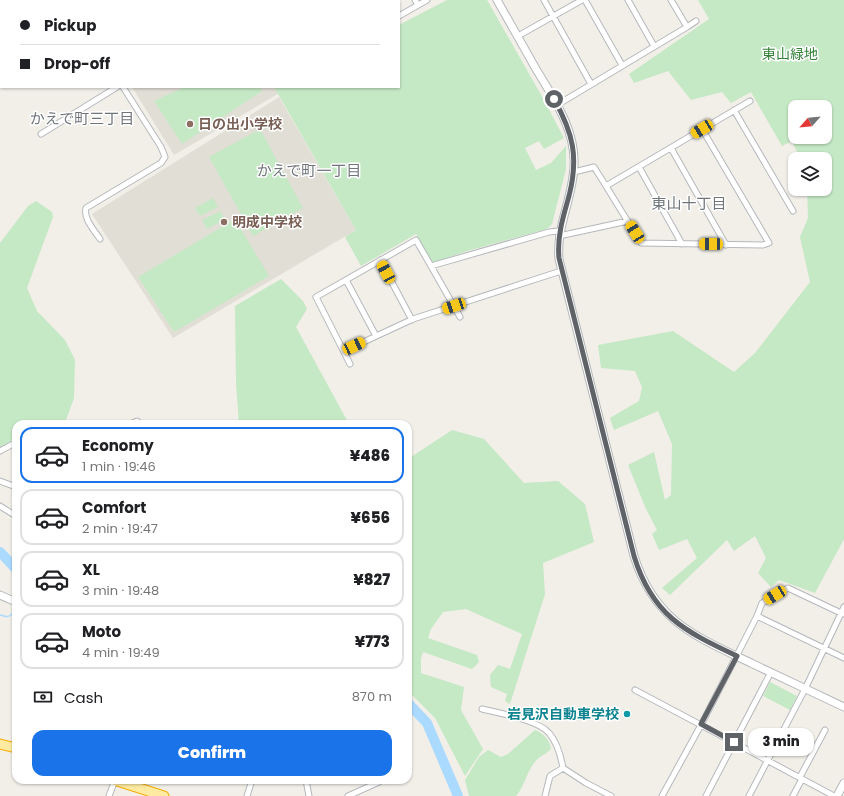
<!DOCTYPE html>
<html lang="en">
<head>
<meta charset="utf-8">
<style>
	:root { --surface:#fff; --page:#f6f6f6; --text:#202124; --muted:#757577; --line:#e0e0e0; --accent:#1a73e8 }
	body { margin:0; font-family:Poppins,"Noto Sans JP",sans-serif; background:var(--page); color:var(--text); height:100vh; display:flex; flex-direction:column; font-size:15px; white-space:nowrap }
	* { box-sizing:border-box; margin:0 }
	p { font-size:13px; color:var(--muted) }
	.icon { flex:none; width:22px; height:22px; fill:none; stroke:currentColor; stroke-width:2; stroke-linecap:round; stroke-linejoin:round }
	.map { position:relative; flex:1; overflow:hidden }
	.panel { position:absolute; left:12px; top:420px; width:400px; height:364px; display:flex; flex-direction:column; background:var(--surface); border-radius:12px; box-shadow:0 1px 3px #0004 }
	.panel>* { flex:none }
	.guide { position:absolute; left:0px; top:0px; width:400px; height:88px; box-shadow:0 1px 3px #0004; display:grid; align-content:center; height:88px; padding:0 20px; background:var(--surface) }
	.needle { width:26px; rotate:243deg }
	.controls { position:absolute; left:788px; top:100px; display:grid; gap:8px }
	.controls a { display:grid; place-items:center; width:44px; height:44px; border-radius:8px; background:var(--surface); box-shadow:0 1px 3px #0004; font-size:20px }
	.end { position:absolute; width:18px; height:18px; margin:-9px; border:5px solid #5f6368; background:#fff; box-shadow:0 0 0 2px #fff }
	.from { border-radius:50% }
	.bubble { position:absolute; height:28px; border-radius:12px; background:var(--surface); box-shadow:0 1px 3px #0004; font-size:13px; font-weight:800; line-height:28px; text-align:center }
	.car { position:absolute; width:12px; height:24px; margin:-12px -6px; border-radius:5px; box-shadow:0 0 3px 1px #0007; background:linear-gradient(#f5c518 24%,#345 0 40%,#f5c518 0 76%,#345 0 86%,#f5c518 0) }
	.guide b { display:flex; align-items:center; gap:14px; height:38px; font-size:15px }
	.guide b+b { border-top:1px solid var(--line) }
	.guide i { width:10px; height:10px; background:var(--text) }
	ul { padding:7px 0 0; list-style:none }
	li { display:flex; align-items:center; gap:12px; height:56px; margin:0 8px 6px; padding:0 12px; border:2px solid var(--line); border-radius:12px }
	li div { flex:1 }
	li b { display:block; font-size:15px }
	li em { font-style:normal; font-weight:800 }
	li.on { border-color:var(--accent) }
	li>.icon { width:36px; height:36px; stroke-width:1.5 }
	.pay { display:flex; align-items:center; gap:10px; height:44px; padding:0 20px; font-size:15px }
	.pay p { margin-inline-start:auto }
	.primary-button { display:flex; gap:8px; margin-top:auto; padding:8px 20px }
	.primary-button a { flex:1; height:46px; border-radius:12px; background:var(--accent); color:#fff; font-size:16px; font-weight:800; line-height:46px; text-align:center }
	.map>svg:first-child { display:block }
	.education { fill:#e1ded6 }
	.green { fill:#c5e8c5; fill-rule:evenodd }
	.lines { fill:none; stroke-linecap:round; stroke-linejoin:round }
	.stream { stroke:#aadaff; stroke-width:1.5 }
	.river { stroke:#aadaff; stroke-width:10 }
	.minor-casing { stroke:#b5b8bc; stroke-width:7 }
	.tertiary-casing { stroke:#b5b8bc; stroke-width:9 }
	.trunk-casing { stroke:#f9ab00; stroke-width:11 }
	.minor { stroke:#fff; stroke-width:5 }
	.tertiary { stroke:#fff; stroke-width:7 }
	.trunk { stroke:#feeaa1; stroke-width:9 }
	.route { stroke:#5f6368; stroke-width:5 }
	.education-dot { fill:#8d6e63; stroke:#fff; stroke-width:1.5 }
	.culture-dot { fill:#0f9aa8; stroke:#fff; stroke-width:1.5 }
	.labels { text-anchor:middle; stroke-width:3; stroke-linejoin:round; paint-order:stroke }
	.park-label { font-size:14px; fill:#348238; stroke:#fff }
	.education-label { font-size:14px; font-weight:bold; fill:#785e54; stroke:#fff; text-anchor:start }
	.culture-label { font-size:14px; font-weight:bold; fill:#0d838f; stroke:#fff; text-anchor:end }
	.neighbourhood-label { font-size:15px; fill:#70757a; stroke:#fff }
</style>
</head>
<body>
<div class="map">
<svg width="844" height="796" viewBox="0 0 844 796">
	<rect width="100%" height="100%" fill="#f1efe8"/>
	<path class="education" d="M132 87H274L278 94 174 155Z
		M279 97 356 230 173 338 92 214Z"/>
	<path class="green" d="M447 0H487L544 100 564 138 544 149 539 141 525 148 536 170 551 163 566 146V169L552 224 547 229 467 251 433 263 416 234 361 266 345 237 356 230 274 87H399V25Z
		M698 0H844V539L815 593 779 580 771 587 758 573 766 558 755 536 734 551 727 540 670 595 662 588 697 558 687 539 659 550 652 534 657 530 646 509 628 465 654 452 665 500 671 495 672 444 658 411 614 430 610 418 639 401 642 387 635 371 601 368 598 345 673 331 734 372 755 353 810 282 800 237 808 218 807 189H825V159H800L792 141 782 146 751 92 731 103 722 92 691 100 668 71 634 83 629 74 709 19ZM795 107H825V137H795Z
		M185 87H260L262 91 182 144 154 101Z
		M260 129 303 208 253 236 209 157Z
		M213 198 218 207 200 216 195 208Z
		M36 201 52 212 53 217 27 288 37 311 65 340 75 360 74 398 66 420 57 424H16V438L0 447V243L28 206Z
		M220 211 225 219 207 229 202 220Z
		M235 219 269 276 174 332 138 277Z
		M281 279 303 301 307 309 296 327 349 424H239L236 383 235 306Z
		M452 430 484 439 524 483 558 481 585 504 594 542 543 563 545 594 510 704 505 701 507 694 491 687 490 675 498 665 510 669 522 634 466 609 443 612 431 629 428 638 477 655 479 662 472 669 423 652 421 659V673L464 687 461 710 483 749 465 776 435 718 408 691V459Z
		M770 682 797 696 790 710 763 696Z
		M535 730C543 733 550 740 551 749 545 755 539 756 534 763 526 773 525 786 516 796H469L465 780 479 757 488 750 501 757 508 754Z"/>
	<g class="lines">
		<path class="stream" d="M0 615C8 618 11 617 15 609"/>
		<path class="river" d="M0 552 16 569
			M408 703 427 723 458 796"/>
		<g class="minor-casing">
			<path id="minor" d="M70 0 71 1
				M101 0 102 1
				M345 0 346 1
				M380 0V1
				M415 0 418 5
				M544 0 591 84
				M585 0 622 65
				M628 0 654 46
				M48 1 50 0
				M399 16 427 0
				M687 27 696 21
				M0 31 1 30
				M518 36 582 0
				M0 73 1 74
				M557 105 687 27 671 0
				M734 110 793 211
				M41 134 117 87
				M671 148 726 245
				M639 167 682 244
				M574 172 594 167 606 186 750 101
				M606 186 641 243 763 245 769 243 702 129
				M559 236 628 221
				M100 239C95 231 83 219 86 208L161 163 165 157 161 147 123 87
				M380 260 412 320
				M431 266 460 317
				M346 280 376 336
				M344 351 413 319 561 271
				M350 364 316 297 416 240 431 266 549 232 559 231
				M130 424 137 421 141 424
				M0 451 13 444 16 445
				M0 481 16 487
				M0 506 16 516
				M757 616 762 603 788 588 843 614
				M635 690 701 725 757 616 844 658
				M482 709C499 713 538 720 549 733 557 742 561 757 563 768
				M800 777 825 730
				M306 780 309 796
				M109 796 115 780
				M247 796 252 780
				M348 796 379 782V780
				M545 796 550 776 563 768 586 783 611 796
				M662 796 701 725 834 796
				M706 796 771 672
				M749 796 805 689 844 607
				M793 796 802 779"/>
		</g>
		<g class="tertiary-casing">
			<path id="tertiary" d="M497 0C510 23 523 46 536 69 554 99 576 130 574 166 573 198 556 226 559 259L634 556C655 622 695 636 753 664 783 678 814 693 844 707
				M130 1 132 0
				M0 79 1 78
				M0 595 16 602
				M837 796 844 783"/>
		</g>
		<g class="trunk-casing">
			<path id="trunk" d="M0 744 16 748
				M114 780 164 796"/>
		</g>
		<use href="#minor" class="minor"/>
		<use href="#tertiary" class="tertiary"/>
		<use href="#trunk" class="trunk"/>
	</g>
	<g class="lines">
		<path class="route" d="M554 99C573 133 579 157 569 196 563 217 557 236 559 258L634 556C652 615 684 631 737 656L701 724 734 742"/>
	</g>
	<g class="education-dot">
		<circle cx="190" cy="124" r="4"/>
		<circle cx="224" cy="222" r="4"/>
	</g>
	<circle class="culture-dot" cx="627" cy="714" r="4"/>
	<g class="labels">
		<g class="park-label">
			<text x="790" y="59">東山緑地</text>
		</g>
		<g class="education-label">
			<text x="198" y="129">日の出小学校</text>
			<text x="232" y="227">明成中学校</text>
		</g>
		<g class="culture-label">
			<text x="619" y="719">岩見沢自動車学校</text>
		</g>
		<g class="neighbourhood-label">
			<text x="82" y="124">かえで町三丁目</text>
			<text x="309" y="176">かえで町一丁目</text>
			<text x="689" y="209">東山十丁目</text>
		</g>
	</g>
</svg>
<div class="controls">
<a><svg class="needle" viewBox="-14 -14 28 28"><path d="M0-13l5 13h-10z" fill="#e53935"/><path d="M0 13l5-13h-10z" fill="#757577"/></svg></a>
<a><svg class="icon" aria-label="layers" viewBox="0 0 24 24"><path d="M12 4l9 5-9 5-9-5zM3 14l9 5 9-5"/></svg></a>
</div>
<i class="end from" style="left:554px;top:99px"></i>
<i class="end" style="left:734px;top:742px"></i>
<div class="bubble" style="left:748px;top:728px;width:66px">3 min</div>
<i class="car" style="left:702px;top:129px;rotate:239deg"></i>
<i class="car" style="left:635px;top:232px;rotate:328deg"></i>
<i class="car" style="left:711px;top:244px;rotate:271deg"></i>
<i class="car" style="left:386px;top:272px;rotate:332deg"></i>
<i class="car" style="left:454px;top:306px;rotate:252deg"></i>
<i class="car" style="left:354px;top:346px;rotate:65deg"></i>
<i class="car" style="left:775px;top:595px;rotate:239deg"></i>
<div class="guide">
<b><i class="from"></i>Pickup</b>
<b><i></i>Drop-off</b>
</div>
<section class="panel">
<ul>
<li class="on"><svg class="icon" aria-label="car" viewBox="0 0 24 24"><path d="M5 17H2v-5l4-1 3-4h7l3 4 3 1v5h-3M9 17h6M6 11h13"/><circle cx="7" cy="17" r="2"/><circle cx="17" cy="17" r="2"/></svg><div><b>Economy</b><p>1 min · 19:46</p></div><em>¥486</em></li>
<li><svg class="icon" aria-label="car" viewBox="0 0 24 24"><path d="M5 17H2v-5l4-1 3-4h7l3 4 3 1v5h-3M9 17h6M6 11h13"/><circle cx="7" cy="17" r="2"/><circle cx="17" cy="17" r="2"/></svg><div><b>Comfort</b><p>2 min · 19:47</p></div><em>¥656</em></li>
<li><svg class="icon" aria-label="car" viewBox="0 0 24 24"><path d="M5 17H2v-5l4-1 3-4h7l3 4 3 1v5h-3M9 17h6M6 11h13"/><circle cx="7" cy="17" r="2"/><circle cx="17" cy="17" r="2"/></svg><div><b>XL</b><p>3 min · 19:48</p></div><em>¥827</em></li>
<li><svg class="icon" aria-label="car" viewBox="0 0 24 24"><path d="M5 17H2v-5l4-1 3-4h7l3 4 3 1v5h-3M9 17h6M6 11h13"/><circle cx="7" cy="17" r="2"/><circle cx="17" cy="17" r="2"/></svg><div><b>Moto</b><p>4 min · 19:49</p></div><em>¥773</em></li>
</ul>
<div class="pay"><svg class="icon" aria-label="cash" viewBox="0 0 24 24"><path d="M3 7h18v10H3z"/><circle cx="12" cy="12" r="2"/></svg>Cash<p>870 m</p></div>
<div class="primary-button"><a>Confirm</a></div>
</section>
</div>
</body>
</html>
